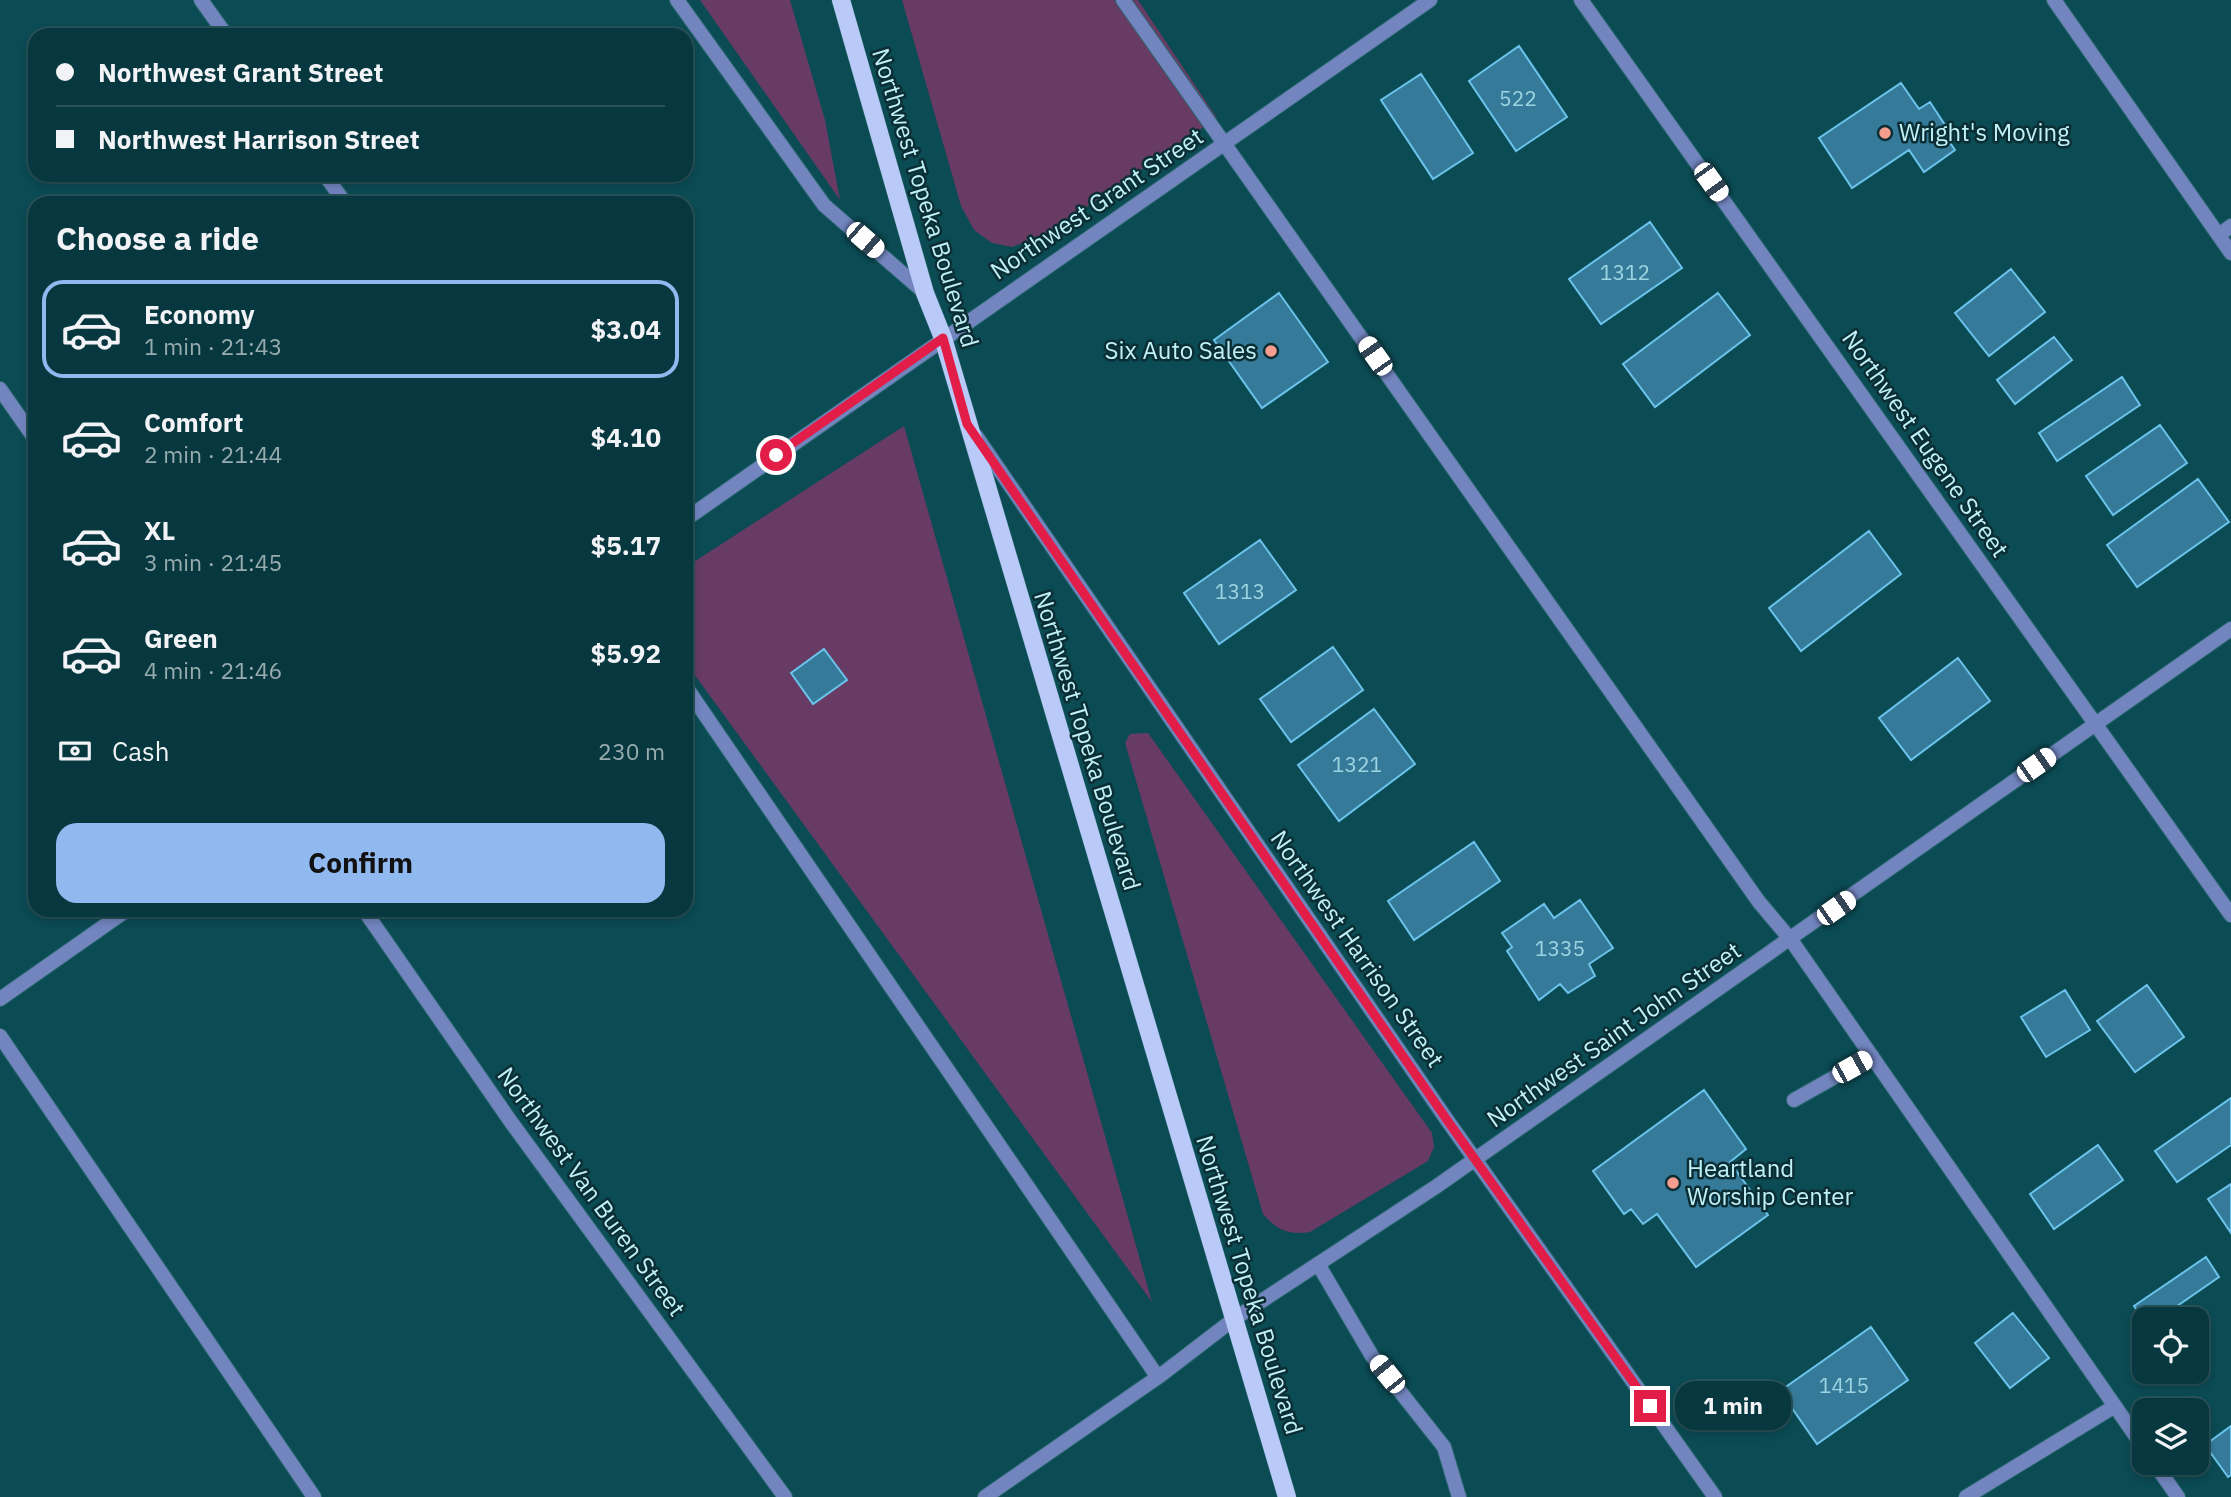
<!DOCTYPE html>
<html lang="en">
<head>
<meta charset="utf-8">
<style>
	:root { --surface:#08383f; --page:#113f46; --text:#f1f3f6; --muted:#98acb0; --line:#295259; --accent:#90b9f0 }
	body { margin:0; font-family:"IBM Plex Sans",sans-serif; background:var(--page); color:var(--text); height:100vh; display:flex; flex-direction:column; font-size:26px; white-space:nowrap }
	* { box-sizing:border-box; margin:0 }
	p { font-size:23px; color:var(--muted) }
	.icon { flex:none; width:38px; height:38px; fill:none; stroke:currentColor; stroke-width:2; stroke-linecap:round; stroke-linejoin:round }
	.map { position:relative; flex:1; overflow:hidden }
	.panel { position:absolute; left:28px; top:196px; width:665px; height:721px; display:flex; flex-direction:column; background:var(--surface); border-radius:21px; box-shadow:0 4px 10px #0003,0 0 0 2px var(--line) }
	.panel>* { flex:none }
	.hud { position:absolute; left:28px; top:28px; width:665px; height:154px; border-radius:21px; box-shadow:0 4px 10px #0003,0 0 0 2px var(--line); display:grid; align-content:center; height:154px; padding:0 28px; background:var(--surface) }
	.controls { position:absolute; left:2132px; top:1307px; display:grid; gap:14px }
	.controls a { display:grid; place-items:center; width:77px; height:77px; border-radius:14px; background:var(--surface); box-shadow:0 4px 10px #0003,0 0 0 2px var(--line); font-size:35px }
	.end { position:absolute; width:32px; height:32px; margin:-16px; border:9px solid #e11d48; background:#fff; box-shadow:0 0 0 4px #fff }
	.from { border-radius:50% }
	.bubble { position:absolute; height:49px; border-radius:21px; background:var(--surface); box-shadow:0 4px 10px #0003,0 0 0 2px var(--line); font-size:23px; font-weight:700; line-height:49px; text-align:center }
	.car { position:absolute; width:21px; height:42px; margin:-21px -10px; border-radius:9px; box-shadow:0 0 5px 2px #0007; background:linear-gradient(#fff 24%,#345 0 40%,#fff 0 76%,#345 0 86%,#fff 0) }
	.hud b { display:flex; align-items:center; gap:24px; height:66px; font-size:26px }
	.hud b+b { border-top:2px solid var(--line) }
	.hud i { width:18px; height:18px; background:var(--text) }
	ul { padding:0; list-style:none }
	li { display:flex; align-items:center; gap:21px; height:98px; margin:0 14px 10px; padding:0 14px; border:4px solid transparent; border-radius:21px }
	li div { flex:1 }
	li b { display:block; font-size:26px }
	li em { font-style:normal; font-weight:700 }
	li.on { border-color:var(--accent) }
	li>.icon { width:63px; height:63px; stroke-width:1.5 }
	h2 { padding:0 28px; font-size:32px; line-height:84px }
	.pay { display:flex; align-items:center; gap:18px; height:77px; padding:0 28px; font-size:26px }
	.pay p { margin-inline-start:auto }
	.cta { display:flex; gap:14px; margin-top:auto; padding:14px 28px }
	.cta a { flex:1; height:80px; border-radius:21px; background:var(--accent); color:#111; font-size:28px; font-weight:700; line-height:80px; text-align:center }
	.map>svg:first-child { display:block }
	.green { fill:#673b64 }
	.building { fill:#357b99; stroke:#6bc3eb; stroke-width:2 }
	.lines { fill:none; stroke-linecap:round; stroke-linejoin:round }
	.service-casing { stroke:#2c6972; stroke-width:16 }
	.minor-casing { stroke:#2c6972; stroke-width:16 }
	.primary-casing { stroke:#2c6972; stroke-width:19 }
	.service { stroke:#7285bf; stroke-width:14 }
	.minor { stroke:#7285bf; stroke-width:14 }
	.primary { stroke:#b9caf9; stroke-width:18 }
	.route { stroke:#e11d48; stroke-width:9 }
	.poi-dot { fill:#f59d8f; stroke:#0b2e34; stroke-width:2.5 }
	.labels { text-anchor:middle; stroke-width:5; stroke-linejoin:round; paint-order:stroke }
	.number-label { font-size:21px; fill:#9dd4e1 }
	.poi-label { font-size:24px; fill:#c0f1f9; stroke:#0b2e34; text-anchor:start }
	.street-label { font-size:24px; fill:#c0f1f9; stroke:#0b2e34 }
</style>
</head>
<body>
<div class="map">
<svg width="2231" height="1497" viewBox="0 0 2231 1497">
	<rect width="100%" height="100%" fill="#0b4b54"/>
	<path class="green" d="M700 0H790L825 120 840 200Z
		M902 0H1138L1217 118 1048 233 1012 247 992 243 974 230 961 206Z
		M904 426 1152 1302 686 663V567Z
		M1148 733 1432 1133 1434 1147 1428 1161 1310 1232C1288 1235 1278 1231 1263 1214L1125 743 1130 734Z"/>
	<path class="building" d="M1519 46 1567 117 1516 151 1469 81Z
		M1421 74 1473 153 1433 179 1381 100Z
		M1901 83 1919 109 1930 102 1945 125 1940 128 1955 150 1924 172 1909 150 1852 188 1819 138Z
		M1650 222 1682 268 1601 324 1569 279Z
		M2011 269 2045 312 1989 356 1955 313Z
		M1279 293 1328 362 1262 408 1214 340Z
		M1718 293 1750 335 1655 407 1623 364Z
		M2054 337 2072 360 2015 404 1997 380Z
		M2122 377 2140 405 2057 461 2039 433Z
		M2160 425 2187 463 2113 515 2086 476Z
		M2198 479 2229 522 2137 587 2107 545Z
		M1869 531 1901 574 1801 651 1769 608Z
		M1260 540 1296 590 1219 644 1184 593Z
		M1333 647 1363 690 1291 742 1260 699Z
		M824 649 847 680 813 704 791 673Z
		M1958 658 1990 701 1911 760 1879 718Z
		M1374 709 1415 764 1339 821 1298 765Z
		M1474 842 1500 881 1414 940 1388 901Z
		M1580 900 1613 948 1589 964 1595 976 1568 993 1560 984 1539 1000 1507 951 1512 947 1502 933 1544 904 1554 918Z
		M2147 985 2184 1037 2135 1072 2097 1021Z
		M2065 990 2090 1030 2046 1057 2021 1017Z
		M1704 1090 1746 1149 1730 1162 1768 1215 1696 1267 1657 1214 1643 1224 1631 1209 1624 1214 1593 1171Z
		M2231 1098V1145L2177 1182 2155 1151Z
		M2098 1145 2123 1180 2054 1229 2030 1194Z
		M2231 1184V1233L2208 1199Z
		M2206 1257 2219 1277 2157 1320H2144L2134 1306Z
		M2013 1313 2049 1358 2010 1388 1975 1343Z
		M1871 1327 1908 1380 1817 1444 1780 1391Z
		M2231 1426V1475L2228 1477 2205 1445Z"/>
	<g class="lines">
		<g class="service-casing">
			<path id="service" d="M201 0 226 35
				M1123 0 1759 902 1791 940 2144 1448
				M2054 0 2231 253
				M325 175 345 203
				M2219 235 2231 226
				M686 687 1157 1376
				M0 1036 314 1497
				M1794 1100 1872 1056
				M1318 1264 1372 1356 1444 1447 1459 1497
				M2154 1463 2178 1497
				M1966 1497 2115 1406"/>
		</g>
		<g class="minor-casing">
			<path id="minor" d="M677 0 824 205 925 293
				M1581 0 2231 915
				M0 389 35 439
				M976 436 1447 1120 1715 1497
				M686 519 1430 0
				M364 910 511 1122 785 1497
				M0 999 127 910
				M985 1497 1161 1375 1234 1319 1437 1186 2231 629"/>
		</g>
		<g class="primary-casing">
			<path id="primary" d="M841 0 925 293 943 338 1287 1497"/>
		</g>
		<use href="#service" class="service"/>
		<use href="#minor" class="minor"/>
		<use href="#primary" class="primary"/>
	</g>
	<g class="lines">
		<path class="route" d="M776 455 943 338 967 424 1447 1120 1650 1406"/>
	</g>
	<g class="poi-dot">
		<circle cx="1885" cy="133" r="7"/>
		<circle cx="1271" cy="351" r="7"/>
		<circle cx="1673" cy="1183" r="7"/>
	</g>
	<g class="labels">
		<g class="number-label">
			<text x="1518" y="106">522</text>
			<text x="1625" y="280">1312</text>
			<text x="1240" y="599">1313</text>
			<text x="1357" y="772">1321</text>
			<text x="1560" y="956">1335</text>
			<text x="1844" y="1393">1415</text>
		</g>
		<g class="poi-label">
			<text x="1899" y="141">Wright's Moving</text>
			<text x="1257" y="359" text-anchor="end">Six Auto Sales</text>
			<text x="1687" y="1177">Heartland<tspan x="1687" dy="28">Worship Center</tspan></text>
		</g>
		<g class="street-label">
			<text transform="translate(925 198) rotate(73)" y="8">Northwest Topeka Boulevard</text>
			<text transform="translate(1097 204) rotate(-34)" y="8">Northwest Grant Street</text>
			<text transform="translate(1925 444) rotate(55)" y="8">Northwest Eugene Street</text>
			<text transform="translate(1087 741) rotate(73)" y="8">Northwest Topeka Boulevard</text>
			<text transform="translate(1357 949) rotate(55)" y="8">Northwest Harrison Street</text>
			<text transform="translate(1614 1035) rotate(-35)" y="8">Northwest Saint John Street</text>
			<text transform="translate(591 1192) rotate(54)" y="8">Northwest Van Buren Street</text>
			<text transform="translate(1249 1285) rotate(73)" y="8">Northwest Topeka Boulevard</text>
		</g>
	</g>
</svg>
<div class="controls">
<a><svg class="icon" aria-label="locate" viewBox="0 0 24 24"><circle cx="12" cy="12" r="6"/><path d="M12 2v4M12 18v4M2 12h4M18 12h4"/></svg></a>
<a><svg class="icon" aria-label="layers" viewBox="0 0 24 24"><path d="M12 4l9 5-9 5-9-5zM3 14l9 5 9-5"/></svg></a>
</div>
<i class="end from" style="left:776px;top:455px"></i>
<i class="end" style="left:1650px;top:1406px"></i>
<div class="bubble" style="left:1675px;top:1381px;width:116px">1 min</div>
<i class="car" style="left:1711px;top:182px;rotate:144deg"></i>
<i class="car" style="left:865px;top:240px;rotate:131deg"></i>
<i class="car" style="left:1375px;top:356px;rotate:325deg"></i>
<i class="car" style="left:2036px;top:765px;rotate:55deg"></i>
<i class="car" style="left:1836px;top:908px;rotate:55deg"></i>
<i class="car" style="left:1852px;top:1067px;rotate:61deg"></i>
<i class="car" style="left:1387px;top:1374px;rotate:321deg"></i>
<div class="hud">
<b><i class="from"></i>Northwest Grant Street</b>
<b><i></i>Northwest Harrison Street</b>
</div>
<section class="panel">
<h2>Choose a ride</h2>
<ul>
<li class="on"><svg class="icon" aria-label="car" viewBox="0 0 24 24"><path d="M5 17H2v-5l4-1 3-4h7l3 4 3 1v5h-3M9 17h6M6 11h13"/><circle cx="7" cy="17" r="2"/><circle cx="17" cy="17" r="2"/></svg><div><b>Economy</b><p>1 min · 21:43</p></div><em>$3.04</em></li>
<li><svg class="icon" aria-label="car" viewBox="0 0 24 24"><path d="M5 17H2v-5l4-1 3-4h7l3 4 3 1v5h-3M9 17h6M6 11h13"/><circle cx="7" cy="17" r="2"/><circle cx="17" cy="17" r="2"/></svg><div><b>Comfort</b><p>2 min · 21:44</p></div><em>$4.10</em></li>
<li><svg class="icon" aria-label="car" viewBox="0 0 24 24"><path d="M5 17H2v-5l4-1 3-4h7l3 4 3 1v5h-3M9 17h6M6 11h13"/><circle cx="7" cy="17" r="2"/><circle cx="17" cy="17" r="2"/></svg><div><b>XL</b><p>3 min · 21:45</p></div><em>$5.17</em></li>
<li><svg class="icon" aria-label="car" viewBox="0 0 24 24"><path d="M5 17H2v-5l4-1 3-4h7l3 4 3 1v5h-3M9 17h6M6 11h13"/><circle cx="7" cy="17" r="2"/><circle cx="17" cy="17" r="2"/></svg><div><b>Green</b><p>4 min · 21:46</p></div><em>$5.92</em></li>
</ul>
<div class="pay"><svg class="icon" aria-label="cash" viewBox="0 0 24 24"><path d="M3 7h18v10H3z"/><circle cx="12" cy="12" r="2"/></svg>Cash<p>230 m</p></div>
<div class="cta"><a>Confirm</a></div>
</section>
</div>
</body>
</html>
